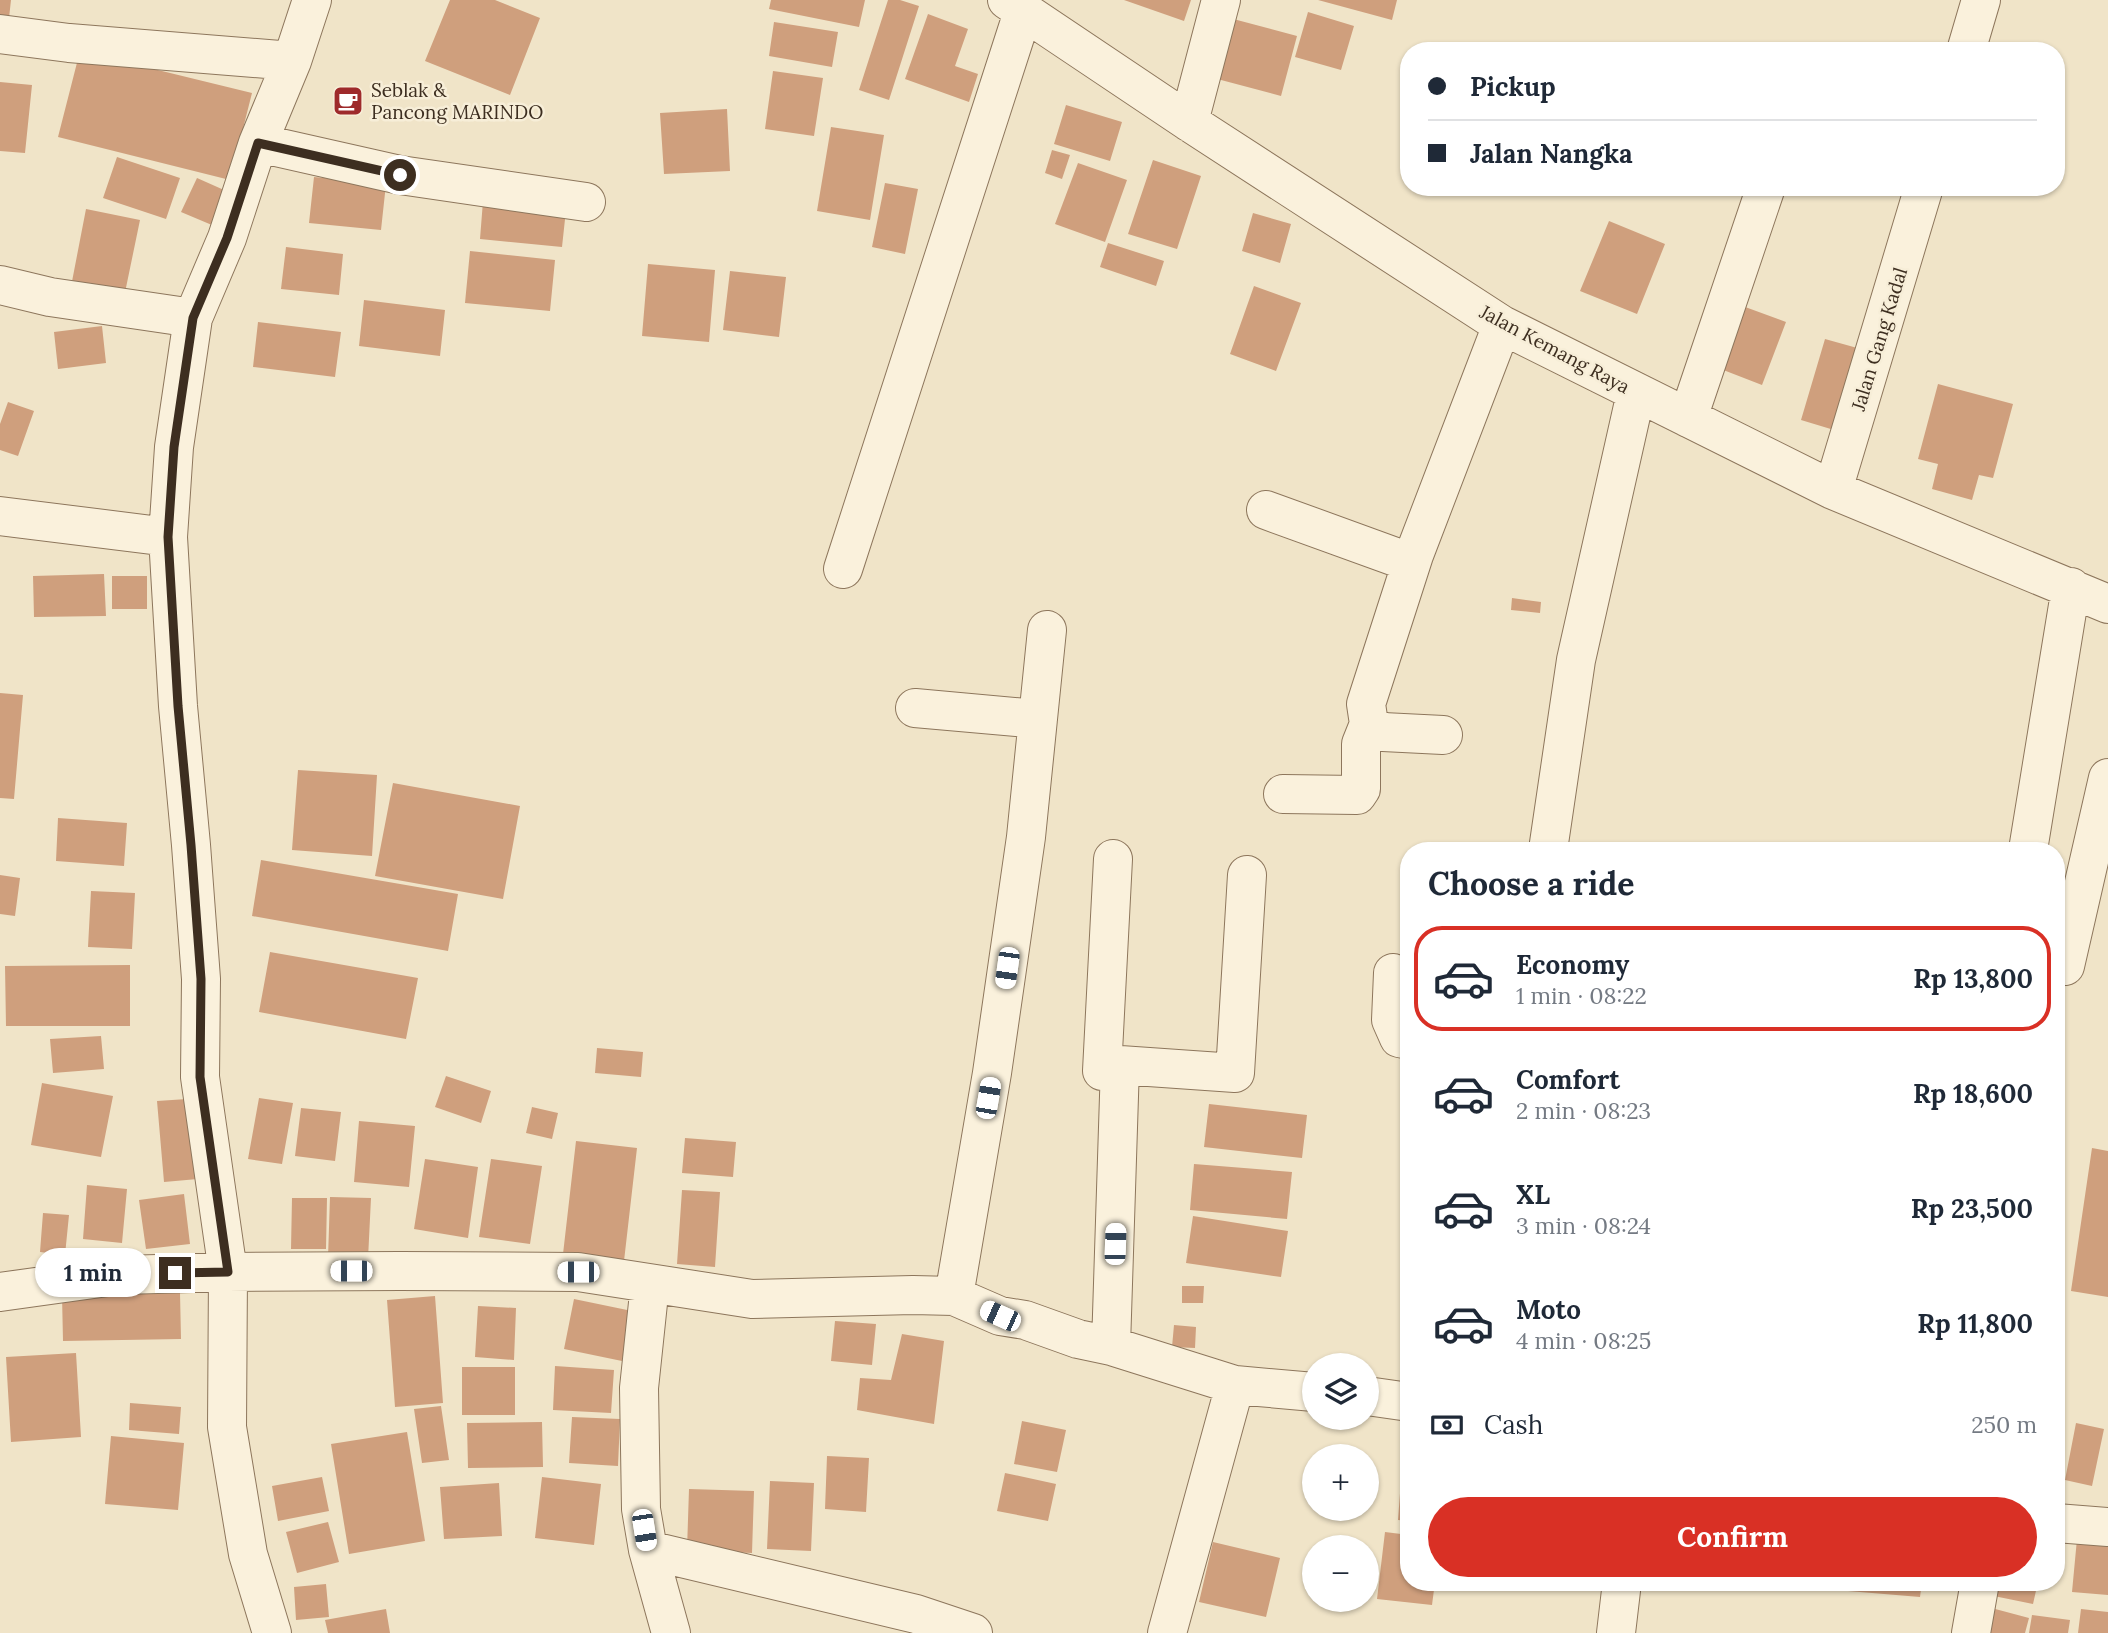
<!DOCTYPE html>
<html lang="en">
<head>
<meta charset="utf-8">
<style>
	:root { --surface:#fff; --page:#f2f2f3; --text:#1f2937; --muted:#747a83; --line:#e0e1e3; --accent:#d93025 }
	body { margin:0; font-family:Lora,serif; background:var(--page); color:var(--text); height:100vh; display:flex; flex-direction:column; font-size:26px; white-space:nowrap }
	* { box-sizing:border-box; margin:0 }
	p { font-size:23px; color:var(--muted) }
	.icon { flex:none; width:38px; height:38px; fill:none; stroke:currentColor; stroke-width:2; stroke-linecap:round; stroke-linejoin:round }
	.map { position:relative; flex:1; overflow:hidden }
	.drawer { position:absolute; left:1400px; top:842px; width:665px; height:749px; display:flex; flex-direction:column; background:var(--surface); border-radius:28px; box-shadow:0 2px 5px #0004 }
	.drawer>* { flex:none }
	.guide { position:absolute; left:1400px; top:42px; width:665px; height:154px; border-radius:28px; box-shadow:0 2px 5px #0004; display:grid; align-content:center; height:154px; padding:0 28px; background:var(--surface) }
	.fabs { position:absolute; left:1302px; top:1353px; display:grid; gap:14px }
	.fabs a { display:grid; place-items:center; width:77px; height:77px; border-radius:50%; background:var(--surface); box-shadow:0 2px 5px #0004; font-size:35px }
	.end { position:absolute; width:32px; height:32px; margin:-16px; border:9px solid #3d2e20; background:#fff; box-shadow:0 0 0 4px #fff }
	.from { border-radius:50% }
	.bubble { position:absolute; height:49px; border-radius:24px; background:var(--surface); box-shadow:0 2px 5px #0004; font-size:23px; font-weight:700; line-height:49px; text-align:center }
	.car { position:absolute; width:21px; height:42px; margin:-21px -10px; border-radius:9px; box-shadow:0 0 5px 2px #0007; background:linear-gradient(#fff 24%,#345 0 40%,#fff 0 76%,#345 0 86%,#fff 0) }
	.guide b { display:flex; align-items:center; gap:24px; height:66px; font-size:26px }
	.guide b+b { border-top:2px solid var(--line) }
	.guide i { width:18px; height:18px; background:var(--text) }
	ul { padding:0; list-style:none }
	li { display:flex; align-items:center; gap:21px; height:105px; margin:0 14px 10px; padding:0 14px; border:4px solid transparent; border-radius:28px }
	li div { flex:1 }
	li b { display:block; font-size:26px }
	li em { font-style:normal; font-weight:700 }
	li.selected { border-color:var(--accent) }
	li>.icon { width:63px; height:63px; stroke-width:1.5 }
	h2 { padding:0 28px; font-size:32px; line-height:84px }
	.pay { display:flex; align-items:center; gap:18px; height:77px; padding:0 28px; font-size:26px }
	.pay p { margin-inline-start:auto }
	.cta { display:flex; gap:14px; margin-top:auto; padding:14px 28px }
	.cta a { flex:1; height:80px; border-radius:42px; background:var(--accent); color:#fff; font-size:28px; font-weight:700; line-height:80px; text-align:center }
	.map>svg:first-child { display:block }
	.building { fill:#cf9f7d }
	.lines { fill:none; stroke-linecap:round; stroke-linejoin:round }
	.minor-casing { stroke:#8d765c; stroke-width:40 }
	.minor { stroke:#faf1dc; stroke-width:38 }
	.route { stroke:#3d2e20; stroke-width:9 }
	.labels { text-anchor:middle; stroke-width:5; stroke-linejoin:round; paint-order:stroke }
	.poi-label { font-size:19px; fill:#3d2e20; stroke:#f7eed8; text-anchor:start }
	.street-label { font-size:19px; fill:#3d2e20; stroke:#f7eed8 }
</style>
</head>
<body>
<div class="map">
<svg width="2108" height="1633" viewBox="0 0 2108 1633">
	<rect width="100%" height="100%" fill="#f0e4c8"/>
	<path class="building" d="M0 0H11L9 18 0 17Z
		M450 0H495L540 18 510 95 425 61Z
		M771 0H865L859 27 769 9Z
		M888 0H900L919 6 889 100 859 90Z
		M1124 0H1191L1184 21Z
		M1318 0H1397L1392 20Z
		M1308 12 1354 26 1341 70 1295 57Z
		M928 14 968 29 955 66 978 74 969 102 905 79Z
		M1222 16 1297 36 1281 96 1206 76Z
		M774 22 838 32 832 67 769 56Z
		M80 51 252 93 230 180 58 137Z
		M773 71 823 78 814 136 765 129Z
		M0 82 32 85 25 153 0 151Z
		M1066 105 1122 122 1110 161 1054 144Z
		M727 109 730 171 664 174 660 113Z
		M831 127 884 135 870 220 817 211Z
		M1052 150 1070 155 1062 179 1045 173Z
		M117 157 180 178 166 219 103 198Z
		M1153 160 1201 176 1177 249 1128 234Z
		M1078 163 1127 180 1105 242 1055 224Z
		M314 177 386 184 381 230 309 223Z
		M197 178 233 194 219 228 181 212Z
		M885 183 918 189 905 254 872 247Z
		M483 201 566 210 562 247 480 239Z
		M86 209 140 220 122 307 69 297Z
		M1253 213 1291 224 1280 263 1242 251Z
		M1609 221 1665 244 1637 314 1580 291Z
		M1108 243 1164 261 1156 286 1100 267Z
		M286 247 343 254 339 295 281 289Z
		M470 251 555 260 550 311 465 303Z
		M648 264 715 270 709 342 642 336Z
		M730 271 786 277 779 337 723 330Z
		M1254 286 1301 303 1276 371 1230 354Z
		M364 300 445 310 440 356 359 346Z
		M1737 304 1786 322 1762 385 1713 366Z
		M258 322 341 332 335 377 253 367Z
		M102 326 106 363 58 369 54 332Z
		M1825 339 1868 351 1844 433 1801 420Z
		M1938 384 2013 404 1993 478 1979 475 1972 500 1932 489 1938 464 1918 459Z
		M8 402 34 411 18 456 0 450V424Z
		M104 574 106 616 34 617 33 576Z
		M112 576H147V609H112Z
		M1512 598 1541 602 1540 613 1511 610Z
		M0 693 23 695 14 799 0 798Z
		M298 770 377 775 372 856 292 850Z
		M393 783 520 806 503 899 375 876Z
		M58 818 127 823 124 866 56 861Z
		M261 860 458 894 448 951 252 916Z
		M0 875 20 878 15 916 0 914Z
		M91 891 135 893 132 949 88 947Z
		M270 952 418 978 406 1039 259 1012Z
		M130 965V1026H6L5 966Z
		M101 1036 104 1069 53 1073 50 1039Z
		M597 1048 643 1052 641 1077 595 1073Z
		M446 1076 491 1091 481 1123 435 1107Z
		M42 1083 113 1096 101 1157 31 1145Z
		M202 1098 209 1178 164 1182 157 1101Z
		M259 1098 293 1103 282 1164 248 1159Z
		M1209 1104 1307 1115 1302 1158 1204 1147Z
		M532 1107 558 1113 552 1139 526 1133Z
		M301 1108 341 1112 335 1161 295 1156Z
		M359 1121 415 1126 409 1187 354 1182Z
		M685 1138 736 1142 733 1177 682 1173Z
		M576 1141 637 1148 624 1261 563 1254Z
		M2092 1148 2108 1151V1297L2071 1291Z
		M425 1159 478 1167 468 1238 414 1229Z
		M491 1159 542 1166 530 1244 479 1237Z
		M1194 1164 1292 1172 1287 1219 1190 1210Z
		M87 1185 127 1189 122 1243 83 1239Z
		M682 1190 720 1192 715 1267 677 1264Z
		M184 1194 190 1244 146 1249 139 1200Z
		M330 1197 371 1198 368 1259 328 1258Z
		M292 1198H327L326 1249H291Z
		M43 1213 69 1215 65 1255 40 1252Z
		M1193 1216 1288 1231 1281 1277 1186 1263Z
		M1182 1286H1204L1203 1303H1182Z
		M180 1293 181 1339 63 1341 62 1295Z
		M435 1296 443 1403 395 1407 387 1300Z
		M574 1299 632 1311 622 1361 564 1349Z
		M478 1306 516 1308 514 1360 475 1357Z
		M835 1321 876 1324 872 1365 831 1361Z
		M1174 1325 1196 1327 1195 1348 1172 1347Z
		M902 1334 944 1341 934 1424 857 1410 860 1378 891 1380Z
		M76 1353 81 1437 11 1442 6 1357Z
		M555 1366 614 1370 611 1413 553 1410Z
		M462 1367H515V1415H462Z
		M130 1403 181 1407 179 1434 129 1430Z
		M441 1406 449 1460 422 1463 414 1409Z
		M572 1417 620 1419 618 1466 569 1463Z
		M1022 1421 1066 1430 1057 1472 1014 1464Z
		M542 1422 543 1467 468 1468 467 1423Z
		M2076 1423 2104 1429 2092 1486 2065 1480Z
		M407 1432 425 1541 349 1554 331 1444Z
		M111 1436 184 1443 178 1510 105 1504Z
		M827 1456 869 1458 866 1512 825 1509Z
		M1005 1473 1056 1484 1048 1521 997 1511Z
		M322 1477 329 1511 278 1521 272 1486Z
		M542 1477 601 1484 594 1545 535 1538Z
		M1401 1480H1409V1521L1398 1520Z
		M770 1481 814 1483 811 1551 767 1549Z
		M499 1483 502 1536 444 1539 440 1487Z
		M689 1489 754 1491 752 1553 687 1550Z
		M328 1522 339 1562 297 1573 286 1532Z
		M1385 1532 1409 1535V1582H1435L1432 1605 1377 1599Z
		M2077 1539 2108 1541V1595L2072 1592Z
		M1213 1542 1280 1558 1266 1617 1199 1602Z
		M1849 1582H1922L1920 1597 1848 1591Z
		M1987 1582H2038L2033 1604 1984 1594Z
		M326 1584 329 1617 296 1620 294 1587Z
		M1984 1606 2029 1618 2025 1633H1976Z
		M386 1609 390 1633H328L325 1620Z
		M2081 1609 2108 1612V1633H2078Z
		M2032 1615 2070 1620 2068 1633H2029Z"/>
	<g class="lines">
		<g class="minor-casing">
			<path id="minor" d="M1007 0 1189 122 1502 325 1833 490 2108 604
				M0 34 69 43 292 61
				M1966 51 1981 0
				M1189 122 1221 0
				M258 143 400 175 586 202
				M0 285 50 297 193 318
				M1688 418 1766 187
				M1833 490 1924 187
				M1266 510 1401 559 1414 555 1502 325
				M0 516 168 537
				M1414 555 1366 704 1369 724 1383 732 1443 735
				M843 569 1023 12
				M915 708 1038 719
				M1283 794 1357 795 1361 789V744L1369 724
				M1548 850 1576 660 1636 393
				M2028 850 2071 587
				M2065 966 2108 778
				M1393 973 1391 1020 1399 1038 1409 1040
				M1120 1065 1235 1073 1247 875
				M650 1284 639 1388 641 1509 648 1550 671 1633
				M0 1292 122 1275 228 1272 400 1271 578 1272 752 1299 913 1295 954 1296 1000 1316 1025 1320 1078 1339 1111 1346 1235 1385 1314 1392
				M954 1296 992 1073 1026 837 1047 630
				M1111 1346 1120 1065 1102 1071 1113 859
				M1367 1396 1409 1402
				M2056 1523 2108 1527
				M648 1550 916 1614 973 1633
				M272 1633 248 1554 227 1427 228 1272 200 1077 201 979 191 845 178 706 168 537 174 447 193 318 227 238 258 143 292 61 312 0
				M1167 1633 1235 1385
				M1616 1633 1622 1582
				M1971 1633 1980 1582"/>
		</g>
		<use href="#minor" class="minor"/>
	</g>
	<g class="lines">
		<path class="route" d="M175 1273 228 1272 200 1077 201 979 191 845 178 706 168 537 174 447 193 318 227 238 258 143 400 175"/>
	</g>
	<defs>
		<g id="cafe-square" transform="scale(1.575)"><rect x="-9" y="-9" width="18" height="18" rx="4" fill="#9e2a2b" stroke="#f7eed8"/><path d="M-5.5-4.5H6V0H3Q3 3.5 0 3.5H-2.5Q-5.5 3.5-5.5 0ZM3-3.2v2h1.7v-2ZM-6 4.5H4V6H-6Z" fill="#fff"/></g>
	</defs>
	<g fill-rule="evenodd">
		<use href="#cafe-square" x="348" y="101"/>
	</g>
	<g class="labels">
		<g class="poi-label">
			<text x="371" y="97">Seblak &amp;<tspan x="371" dy="22">Pancong MARINDO</tspan></text>
		</g>
		<g class="street-label">
			<text transform="translate(1879 339) rotate(-73)" y="7">Jalan Gang Kadal</text>
			<text transform="translate(1555 349) rotate(28)" y="7">Jalan Kemang Raya</text>
		</g>
	</g>
</svg>
<div class="fabs">
<a><svg class="icon" aria-label="layers" viewBox="0 0 24 24"><path d="M12 4l9 5-9 5-9-5zM3 14l9 5 9-5"/></svg></a>
<a>+</a>
<a>−</a>
</div>
<i class="end from" style="left:400px;top:175px"></i>
<i class="end" style="left:175px;top:1273px"></i>
<div class="bubble" style="left:35px;top:1248px;width:116px">1 min</div>
<i class="car" style="left:1007px;top:968px;rotate:188deg"></i>
<i class="car" style="left:988px;top:1098px;rotate:10deg"></i>
<i class="car" style="left:1115px;top:1244px;rotate:2deg"></i>
<i class="car" style="left:351px;top:1271px;rotate:270deg"></i>
<i class="car" style="left:578px;top:1272px;rotate:270deg"></i>
<i class="car" style="left:1000px;top:1316px;rotate:294deg"></i>
<i class="car" style="left:644px;top:1530px;rotate:171deg"></i>
<div class="guide">
<b><i class="from"></i>Pickup</b>
<b><i></i>Jalan Nangka</b>
</div>
<section class="drawer">
<h2>Choose a ride</h2>
<ul>
<li class="selected"><svg class="icon" aria-label="car" viewBox="0 0 24 24"><path d="M5 17H2v-5l4-1 3-4h7l3 4 3 1v5h-3M9 17h6M6 11h13"/><circle cx="7" cy="17" r="2"/><circle cx="17" cy="17" r="2"/></svg><div><b>Economy</b><p>1 min · 08:22</p></div><em>Rp 13,800</em></li>
<li><svg class="icon" aria-label="car" viewBox="0 0 24 24"><path d="M5 17H2v-5l4-1 3-4h7l3 4 3 1v5h-3M9 17h6M6 11h13"/><circle cx="7" cy="17" r="2"/><circle cx="17" cy="17" r="2"/></svg><div><b>Comfort</b><p>2 min · 08:23</p></div><em>Rp 18,600</em></li>
<li><svg class="icon" aria-label="car" viewBox="0 0 24 24"><path d="M5 17H2v-5l4-1 3-4h7l3 4 3 1v5h-3M9 17h6M6 11h13"/><circle cx="7" cy="17" r="2"/><circle cx="17" cy="17" r="2"/></svg><div><b>XL</b><p>3 min · 08:24</p></div><em>Rp 23,500</em></li>
<li><svg class="icon" aria-label="car" viewBox="0 0 24 24"><path d="M5 17H2v-5l4-1 3-4h7l3 4 3 1v5h-3M9 17h6M6 11h13"/><circle cx="7" cy="17" r="2"/><circle cx="17" cy="17" r="2"/></svg><div><b>Moto</b><p>4 min · 08:25</p></div><em>Rp 11,800</em></li>
</ul>
<div class="pay"><svg class="icon" aria-label="cash" viewBox="0 0 24 24"><path d="M3 7h18v10H3z"/><circle cx="12" cy="12" r="2"/></svg>Cash<p>250 m</p></div>
<div class="cta"><a>Confirm</a></div>
</section>
</div>
</body>
</html>
